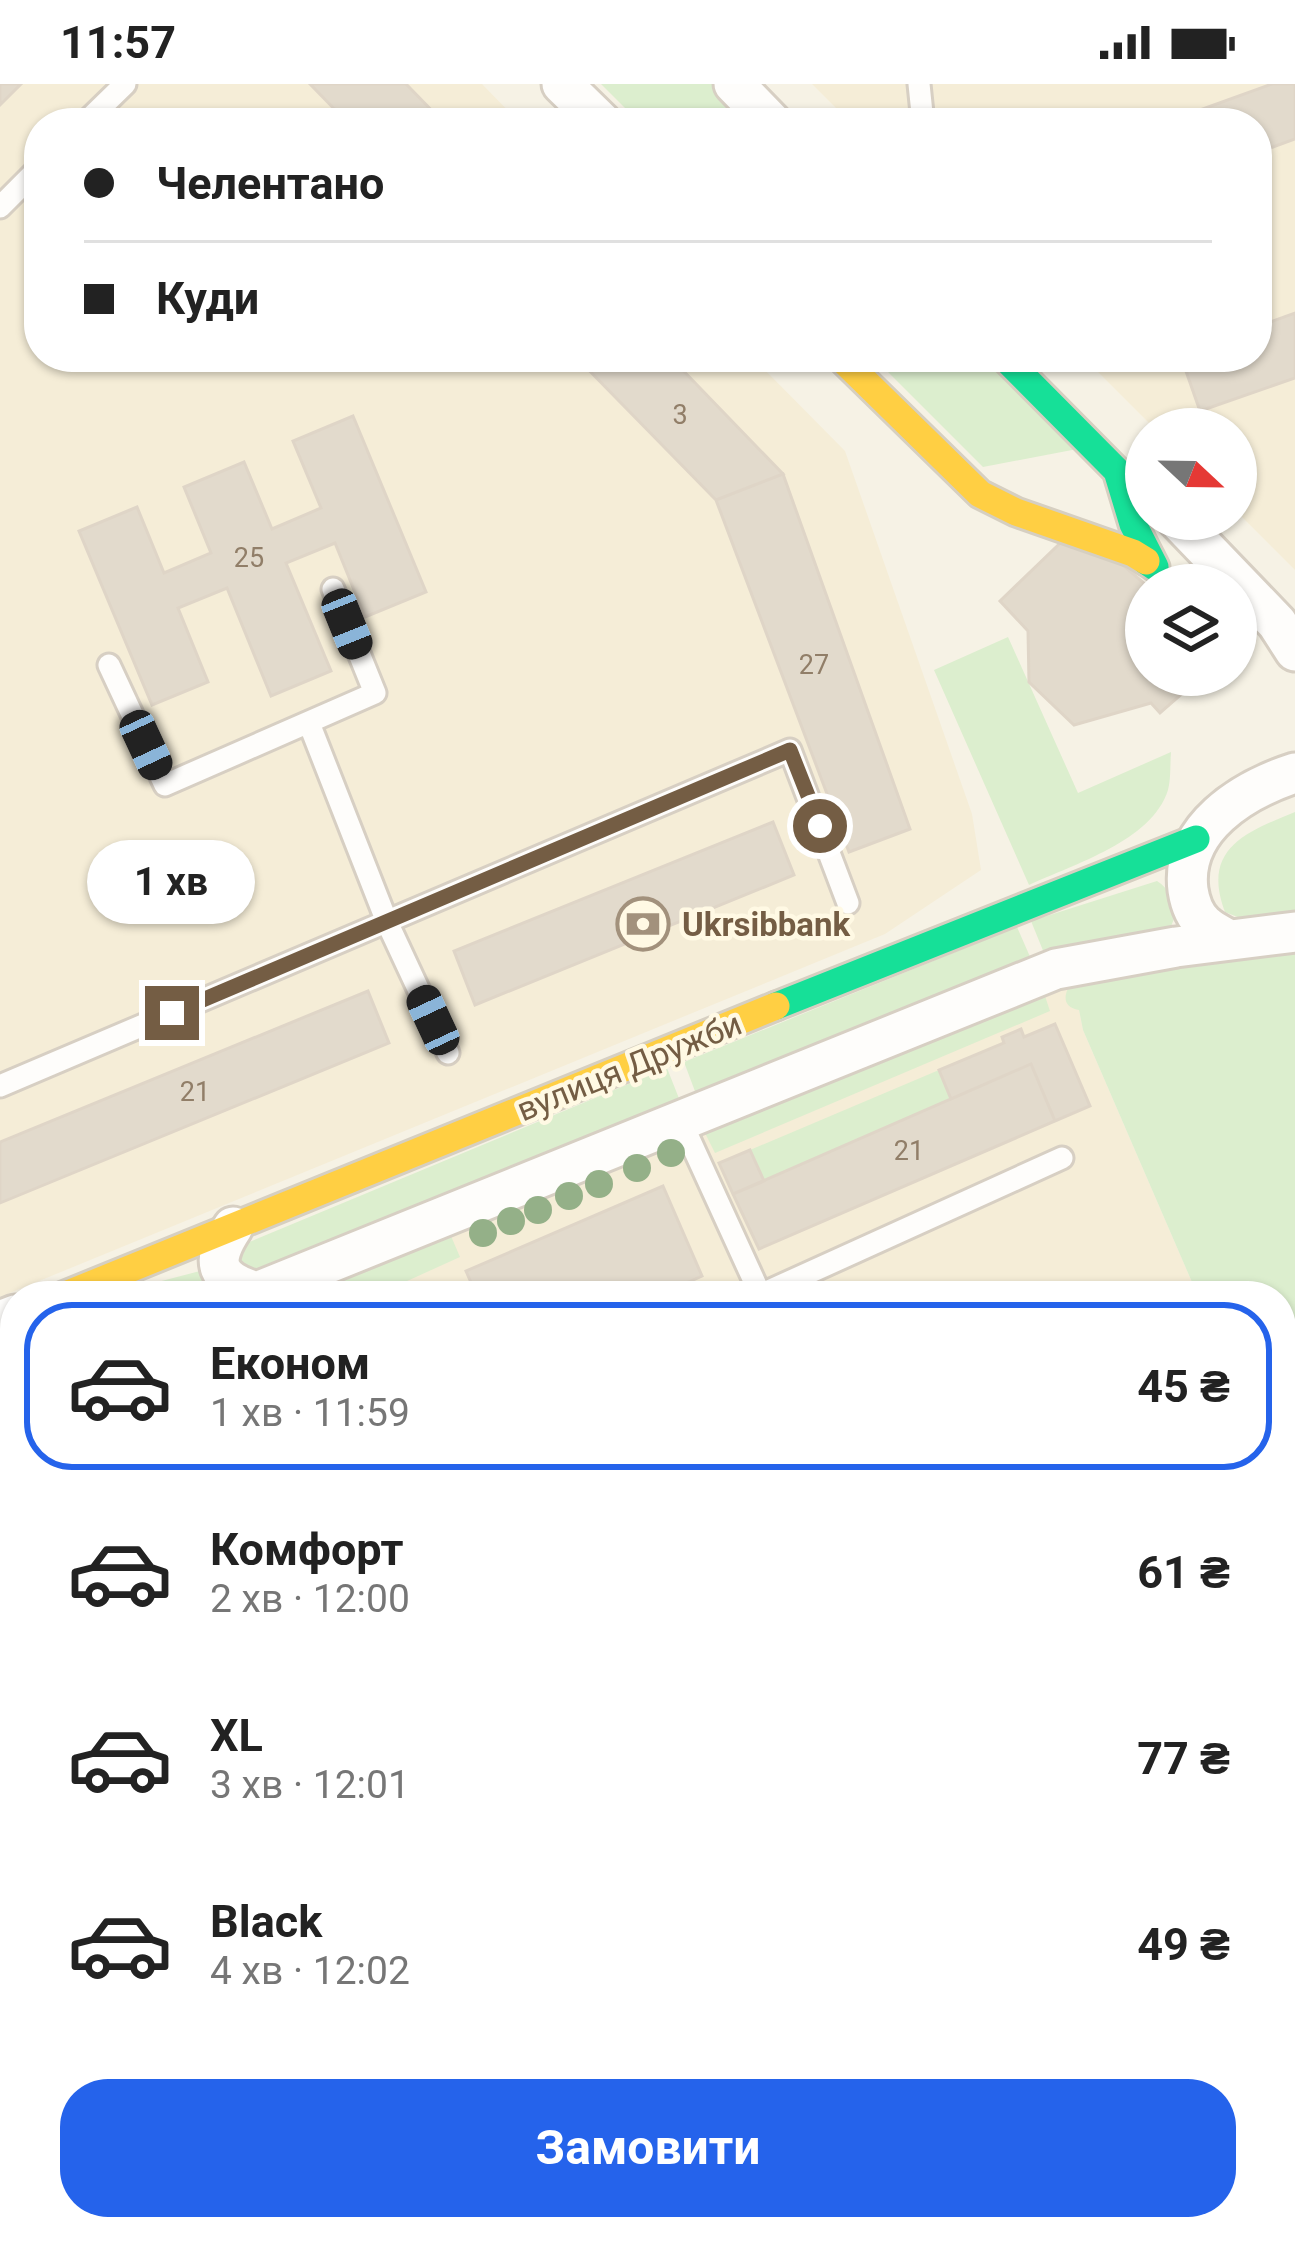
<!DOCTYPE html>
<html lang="uk">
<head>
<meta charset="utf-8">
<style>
	:root { --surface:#fff; --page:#f2f2f2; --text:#222; --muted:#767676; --line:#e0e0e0; --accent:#2563eb }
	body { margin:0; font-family:Roboto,sans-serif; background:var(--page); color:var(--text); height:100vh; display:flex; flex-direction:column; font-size:45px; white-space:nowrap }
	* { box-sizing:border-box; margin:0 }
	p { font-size:39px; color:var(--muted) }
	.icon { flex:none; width:66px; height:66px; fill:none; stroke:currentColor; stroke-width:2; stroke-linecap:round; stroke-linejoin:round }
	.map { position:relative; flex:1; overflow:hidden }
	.details { position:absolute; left:0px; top:1197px; width:1296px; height:960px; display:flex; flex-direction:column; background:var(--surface); border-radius:48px 48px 0 0; box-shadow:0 3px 9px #0004 }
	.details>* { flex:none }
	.banner { position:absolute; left:24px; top:24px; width:1248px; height:264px; border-radius:48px; box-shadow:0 3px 9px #0004; display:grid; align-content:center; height:264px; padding:0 60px; background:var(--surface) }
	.needle { width:78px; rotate:112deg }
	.controls { position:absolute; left:1125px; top:324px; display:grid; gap:24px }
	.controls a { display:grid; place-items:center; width:132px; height:132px; border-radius:50%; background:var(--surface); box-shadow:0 3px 9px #0004; font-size:60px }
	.end { position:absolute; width:54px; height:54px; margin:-27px; border:15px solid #745d44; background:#fff; box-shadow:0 0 0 6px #fff }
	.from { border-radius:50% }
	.bubble { position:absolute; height:84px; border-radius:42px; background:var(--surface); box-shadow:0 3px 9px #0004; font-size:39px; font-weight:700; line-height:84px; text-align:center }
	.car { position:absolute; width:36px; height:72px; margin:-36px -18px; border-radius:15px; box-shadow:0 0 9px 3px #0007; background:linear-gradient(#222 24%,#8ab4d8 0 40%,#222 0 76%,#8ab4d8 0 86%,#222 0) }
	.banner b { display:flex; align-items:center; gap:42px; height:114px; font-size:45px }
	.banner b+b { border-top:3px solid var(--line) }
	.banner i { width:30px; height:30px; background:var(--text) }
	ul { padding:21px 0 0; list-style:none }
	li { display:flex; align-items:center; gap:36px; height:168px; margin:0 24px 18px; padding:0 36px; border:6px solid transparent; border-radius:48px }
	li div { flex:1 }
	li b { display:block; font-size:45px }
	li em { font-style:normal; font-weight:700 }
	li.active { border-color:var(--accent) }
	li>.icon { width:108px; height:108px; stroke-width:1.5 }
	.primary-button { display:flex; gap:24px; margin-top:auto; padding:24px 60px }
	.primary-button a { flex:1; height:138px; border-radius:48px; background:var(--accent); color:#fff; font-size:48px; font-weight:700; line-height:138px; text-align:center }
	.status { display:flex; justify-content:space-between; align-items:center; height:84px; padding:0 60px; background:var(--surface); direction:ltr }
	.status svg { height:33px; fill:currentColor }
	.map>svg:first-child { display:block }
	.residential { fill:#f5edd7 }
	.education { fill:#f4e5f0 }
	.green { fill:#dceece }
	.building { fill:#e2dacc; stroke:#dfd5c7; stroke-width:3 }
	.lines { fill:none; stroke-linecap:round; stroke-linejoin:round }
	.lane-casing { stroke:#d7cfc3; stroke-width:27 }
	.street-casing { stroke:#d7cfc3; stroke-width:45 }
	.fast-casing { stroke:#d6cfc1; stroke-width:33 }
	.slow-casing { stroke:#d6cfc1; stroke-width:33 }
	.lane { stroke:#fefdfb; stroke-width:21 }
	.street { stroke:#fefdfb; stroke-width:39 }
	.fast { stroke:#16e098; stroke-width:27 }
	.slow { stroke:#ffcf43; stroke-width:27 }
	.tree { fill:#94b088 }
	.route { stroke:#745d44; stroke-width:15 }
	.labels { text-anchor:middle; stroke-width:9; stroke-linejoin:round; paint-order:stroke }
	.number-label { font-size:27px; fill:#917e68 }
	.poi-label { font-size:33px; font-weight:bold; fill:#745d44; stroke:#fff9e4; text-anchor:start }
	.street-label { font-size:33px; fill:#745d44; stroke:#fff9e4 }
</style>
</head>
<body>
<div class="status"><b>11:57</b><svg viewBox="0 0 49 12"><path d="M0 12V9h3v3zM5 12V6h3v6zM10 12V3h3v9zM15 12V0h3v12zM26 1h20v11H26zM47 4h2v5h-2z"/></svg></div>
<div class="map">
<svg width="1295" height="2157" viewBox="0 0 1295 2157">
	<rect width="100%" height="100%" fill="#f6f2e5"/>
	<path class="residential" d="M0 0H482L520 39H39V273H752L845 367 972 730 981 786 885 850 0 1213Z
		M812 0H1295V486L1236 427V345H1155L1083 273H1257V39H851Z
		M1069 902 1079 926 1083 946 1198 1212H301Z
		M15 1327V2142H1267L1273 2157H0V1333Z
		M1281 1403 1295 1435V1923L1281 1928Z"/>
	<path class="education" d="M512 2142H941L947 2157H485L483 2154Z"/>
	<path class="green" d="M601 0H715L756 39H640Z
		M873 273H1000L1093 362 983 383Z
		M1008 553 1078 709 1171 668C1170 680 1171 695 1168 706 1152 757 1074 780 1029 801L934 586Z
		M1295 728V834L1250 838 1225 828C1201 765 1246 748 1295 728Z
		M1157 797C1178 811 1181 833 1164 852L1044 869 1031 837Z
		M1017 843 1031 875 696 1010 684 978Z
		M1295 869V1435L1281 1403V1212H1198L1083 946 1079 926C1064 923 1063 914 1069 902L1206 879Z
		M1045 912 1050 927 715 1069 705 1049Z
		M667 984 680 1017 245 1193 230 1166Z
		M939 986 951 1015 764 1097 750 1066Z
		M451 1152 460 1173 374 1212H301Z
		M200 1187 203 1203 197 1212H104Z
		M15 1327V1367L0 1373V1333Z"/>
	<path class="building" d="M0 0H21L0 21Z
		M310 0H406L444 39H348Z
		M1272 0H1295V55L1257 69V39H1164Z
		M1295 229V294L1200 327 1181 273H1257V243Z
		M576 273H670L783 390 716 416Z
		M353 332 426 508 365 533 335 459 286 479 331 587 271 612 227 504 178 524 208 598 152 621 79 447 137 423 164 489 211 469 184 403 244 378 272 445 321 424 293 357Z
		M783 390 910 745 849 768 716 416Z
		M1078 442 1146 501V591H1175V595L1185 607 1160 629 1151 619 1074 641 1029 598 1028 547 1000 517Z
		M773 738 794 791 475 921 454 867Z
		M368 907 389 959 0 1119V1058Z
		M1055 940 1090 1022 1055 1037 1031 980 951 1015 939 986 1004 959 1002 953 1021 945 1024 953Z
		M1031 980 1055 1037 759 1165 733 1110Z
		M750 1066 764 1097 733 1110 719 1079Z
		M663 1102 702 1192 657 1212H477L466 1187Z
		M15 1572V1633L0 1639V1578Z
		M1295 1752V1889L1281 1895V1758Z
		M1295 1962V2030L1281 1996V1968Z
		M15 1987V2053L0 2059V1993Z
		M768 2142H807L813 2157H730Z
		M1126 2142H1221L1227 2157H1133Z"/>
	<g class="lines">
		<g class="lane-casing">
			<path id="lane" d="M919 0 923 39
				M85 39 125 0
				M0 123 39 84
				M109 581 165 701 375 609 333 505
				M309 639 387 838 448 969
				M0 1002 790 666 848 819
				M681 1037 761 1212
				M760 1211 1062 1074
				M1281 1580 1287 1577
				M0 1704 15 1698
				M1281 1738 1295 1732
				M0 2124 15 2117
				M1098 2142 1104 2157"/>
		</g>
		<g class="street-casing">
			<path id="street" d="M562 0 602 39
				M734 0 772 39
				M1177 435 1277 539 1295 567
				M1229 856C1221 851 1211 847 1204 840 1195 832 1190 819 1188 806 1180 744 1243 706 1295 689
				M233 1143C209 1179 216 1195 256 1208
				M247 1212 1056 885 1176 863 1295 848
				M0 1237 15 1231
				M0 1312 15 1306
				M1281 1941 1295 1935
				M1281 2133 1291 2157"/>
		</g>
		<g class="fast-casing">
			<path id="fast" d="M1004 273 1117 387 1133 440 1155 483 1146 477
				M776 922 1196 755"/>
		</g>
		<g class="slow-casing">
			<path id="slow" d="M840 273 980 410 1016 428 1133 469 1146 477
				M63 1212 776 922"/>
		</g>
		<use href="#lane" class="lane"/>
		<use href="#street" class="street"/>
		<use href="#fast" class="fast"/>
		<use href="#slow" class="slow"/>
	</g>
	<g class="tree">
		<circle cx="671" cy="1069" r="14"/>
		<circle cx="637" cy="1084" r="14"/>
		<circle cx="599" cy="1100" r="14"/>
		<circle cx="569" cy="1112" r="14"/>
		<circle cx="538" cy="1126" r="14"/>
		<circle cx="511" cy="1137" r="14"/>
		<circle cx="483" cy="1149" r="14"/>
	</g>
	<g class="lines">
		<path class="route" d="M172 929 790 666 820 742"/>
	</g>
	<defs>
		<g id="bank-ring" transform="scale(2.7)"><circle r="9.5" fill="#fff9e4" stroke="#a2917c" stroke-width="1.5"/><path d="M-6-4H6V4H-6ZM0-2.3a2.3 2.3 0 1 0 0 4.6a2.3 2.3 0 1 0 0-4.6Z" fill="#a2917c"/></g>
	</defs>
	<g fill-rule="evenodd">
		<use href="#bank-ring" x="643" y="840"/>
	</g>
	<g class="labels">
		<g class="number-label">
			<text x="680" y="340">3</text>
			<text x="249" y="483">25</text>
			<text x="814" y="590">27</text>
			<text x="195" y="1017">21</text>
			<text x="909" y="1076">21</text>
		</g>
		<g class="poi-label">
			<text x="682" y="852">Ukrsibbank</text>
		</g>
		<g class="street-label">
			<text transform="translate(629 982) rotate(-22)" y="12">вулиця Дружби</text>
		</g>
	</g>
</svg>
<div class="controls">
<a><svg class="needle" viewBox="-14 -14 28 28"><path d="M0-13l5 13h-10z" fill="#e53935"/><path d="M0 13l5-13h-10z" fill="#767676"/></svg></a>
<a><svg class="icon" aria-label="layers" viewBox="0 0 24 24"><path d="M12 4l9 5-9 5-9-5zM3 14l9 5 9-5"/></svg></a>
</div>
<i class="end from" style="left:820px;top:742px"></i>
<i class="end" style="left:172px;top:929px"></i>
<div class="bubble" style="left:87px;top:756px;width:168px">1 хв</div>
<i class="car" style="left:347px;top:540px;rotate:158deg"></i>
<i class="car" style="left:146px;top:661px;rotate:155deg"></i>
<i class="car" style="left:433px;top:936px;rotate:335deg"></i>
<div class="banner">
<b><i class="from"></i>Челентано</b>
<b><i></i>Куди</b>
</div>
<section class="details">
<ul>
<li class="active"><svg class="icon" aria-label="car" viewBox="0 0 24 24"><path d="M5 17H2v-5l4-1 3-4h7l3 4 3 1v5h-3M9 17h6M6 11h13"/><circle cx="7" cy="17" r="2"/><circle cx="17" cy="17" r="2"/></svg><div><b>Економ</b><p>1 хв · 11:59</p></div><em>45 ₴</em></li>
<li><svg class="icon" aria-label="car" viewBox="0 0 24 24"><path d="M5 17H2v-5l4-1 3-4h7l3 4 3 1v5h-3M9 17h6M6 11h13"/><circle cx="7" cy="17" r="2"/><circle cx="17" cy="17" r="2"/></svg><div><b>Комфорт</b><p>2 хв · 12:00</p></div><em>61 ₴</em></li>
<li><svg class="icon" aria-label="car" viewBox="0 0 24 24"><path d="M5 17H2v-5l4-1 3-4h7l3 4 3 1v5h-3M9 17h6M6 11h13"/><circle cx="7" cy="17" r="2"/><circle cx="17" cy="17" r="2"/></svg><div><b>XL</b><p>3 хв · 12:01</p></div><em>77 ₴</em></li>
<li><svg class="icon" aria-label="car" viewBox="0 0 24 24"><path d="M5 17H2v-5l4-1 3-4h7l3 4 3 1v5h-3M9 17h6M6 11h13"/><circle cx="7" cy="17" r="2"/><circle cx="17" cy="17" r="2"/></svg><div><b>Black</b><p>4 хв · 12:02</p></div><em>49 ₴</em></li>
</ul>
<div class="primary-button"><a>Замовити</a></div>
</section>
</div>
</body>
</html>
